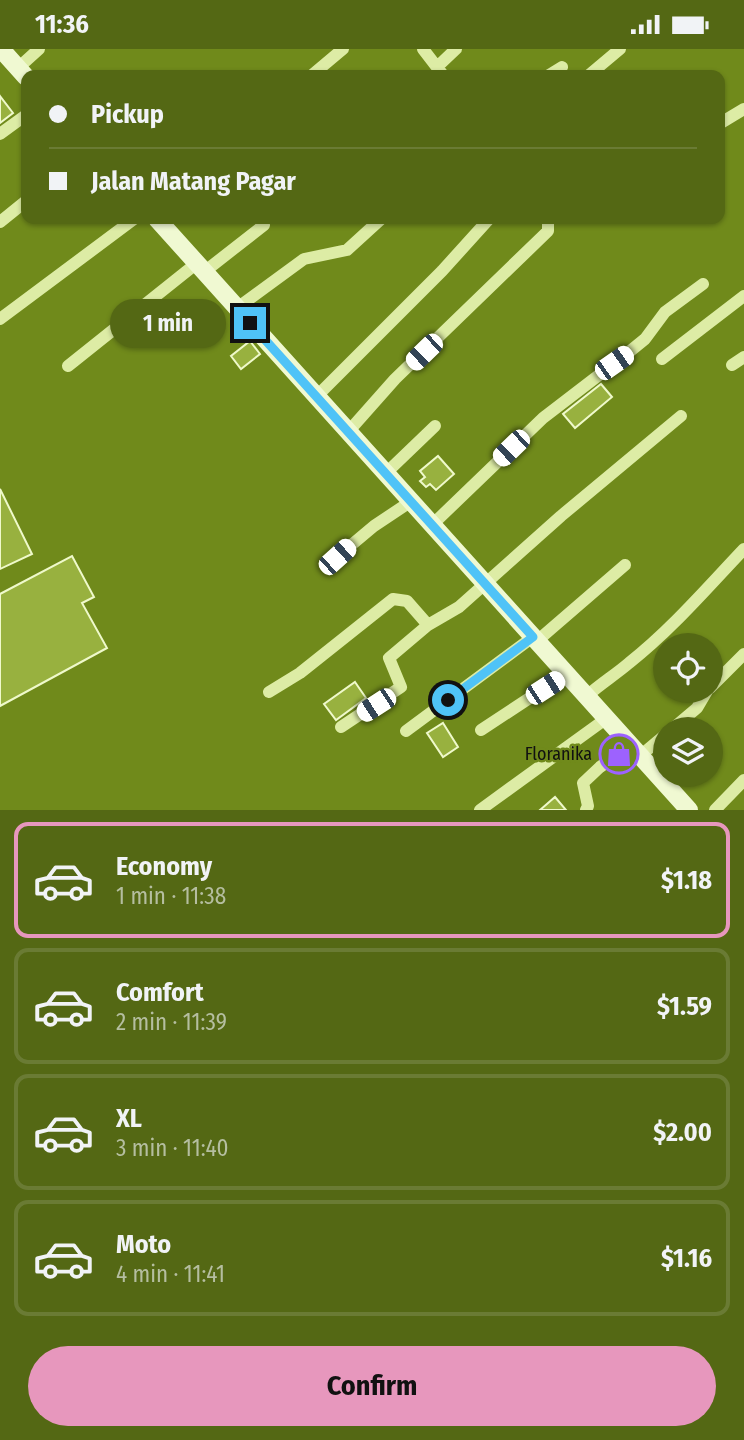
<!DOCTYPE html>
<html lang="en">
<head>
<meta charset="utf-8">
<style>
	:root { --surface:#546814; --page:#5a6e1d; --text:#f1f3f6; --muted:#b5bea0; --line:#6a7b34; --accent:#e797bd }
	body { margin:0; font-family:"Fira Sans Condensed",sans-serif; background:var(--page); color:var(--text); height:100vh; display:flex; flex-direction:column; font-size:26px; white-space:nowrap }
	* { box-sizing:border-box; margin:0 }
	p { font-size:23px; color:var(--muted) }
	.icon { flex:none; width:38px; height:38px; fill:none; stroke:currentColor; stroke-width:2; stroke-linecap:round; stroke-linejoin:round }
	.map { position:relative; height:761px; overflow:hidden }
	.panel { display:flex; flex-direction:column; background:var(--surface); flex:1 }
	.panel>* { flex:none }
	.banner { position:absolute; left:21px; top:21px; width:704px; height:154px; border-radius:14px; box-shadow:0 2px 5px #0004; display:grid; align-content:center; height:154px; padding:0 28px; background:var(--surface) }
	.controls { position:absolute; left:653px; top:584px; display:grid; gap:14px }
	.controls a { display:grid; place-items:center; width:70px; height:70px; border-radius:50%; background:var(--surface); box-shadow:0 2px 5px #0004; font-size:35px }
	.end { position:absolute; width:32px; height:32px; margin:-16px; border:9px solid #4fc3f7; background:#111; box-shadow:0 0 0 4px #111 }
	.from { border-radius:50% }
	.bubble { position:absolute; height:49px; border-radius:24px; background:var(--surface); box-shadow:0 2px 5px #0004; font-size:23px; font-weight:700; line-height:49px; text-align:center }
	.car { position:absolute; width:21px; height:42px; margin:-21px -10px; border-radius:9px; box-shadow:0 0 5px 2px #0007; background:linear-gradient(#fff 24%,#345 0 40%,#fff 0 76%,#345 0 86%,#fff 0) }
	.banner b { display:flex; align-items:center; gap:24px; height:66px; font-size:26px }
	.banner b+b { border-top:2px solid var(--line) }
	.banner i { width:18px; height:18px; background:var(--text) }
	ul { padding:12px 0 0; list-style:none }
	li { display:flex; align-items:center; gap:21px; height:116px; margin:0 14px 10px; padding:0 14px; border:4px solid var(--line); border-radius:14px }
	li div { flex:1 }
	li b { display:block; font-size:26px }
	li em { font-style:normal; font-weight:700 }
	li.on { border-color:var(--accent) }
	li>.icon { width:63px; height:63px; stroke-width:1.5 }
	.action { display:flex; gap:14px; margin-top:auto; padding:14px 28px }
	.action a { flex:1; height:80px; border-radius:42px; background:var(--accent); color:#111; font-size:28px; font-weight:700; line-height:80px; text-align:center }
	.status { display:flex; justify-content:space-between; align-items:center; height:49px; padding:0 35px; background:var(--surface); direction:ltr }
	.status svg { height:19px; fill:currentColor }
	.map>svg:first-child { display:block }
	.building { fill:#98b13f; stroke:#eff9cb; stroke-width:2 }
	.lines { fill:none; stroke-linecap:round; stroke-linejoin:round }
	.street { stroke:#ddeca5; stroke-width:12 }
	.secondary { stroke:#f0f9d2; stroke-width:18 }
	.route { stroke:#4fc3f7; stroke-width:9 }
	.labels { text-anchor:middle; stroke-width:5; stroke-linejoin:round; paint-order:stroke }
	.poi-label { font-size:18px; fill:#111; stroke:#708a1b; text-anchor:end }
</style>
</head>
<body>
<div class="status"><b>11:36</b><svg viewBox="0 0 49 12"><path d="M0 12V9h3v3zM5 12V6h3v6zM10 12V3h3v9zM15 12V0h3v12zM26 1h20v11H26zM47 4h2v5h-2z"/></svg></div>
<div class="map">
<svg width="744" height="761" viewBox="0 0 744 761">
	<rect width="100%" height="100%" fill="#708a1b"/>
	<path class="building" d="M0 47 13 64 0 74Z
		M250 292 260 305 241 320 231 307Z
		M601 335 612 348 575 379 563 365Z
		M438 407 454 425 436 441 430 435 426 438 420 432 425 428 420 422Z
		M0 440 32 505 0 520Z
		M72 507 94 548 82 554 107 599 0 657V545Z
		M355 633 366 649 336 671 324 655Z
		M443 674 458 698 443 708 427 684Z
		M555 748 566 761H540Z"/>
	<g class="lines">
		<path class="street" d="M423 0 443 26
			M437 18 456 0
			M18 19 39 0
			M312 26 343 0
			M549 26 562 18
			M589 26 620 0
			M719 75 744 60
			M0 85 26 66
			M0 173 26 152
			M204 223 264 176
			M237 259 304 210 347 201 381 170
			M0 270 134 170
			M662 310 744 247
			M732 316 744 308
			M68 317 197 214
			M317 347 442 222 489 170
			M348 383 395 330 548 182V170
			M385 425 435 377
			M432 476 543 369 629 303 645 290 665 263 703 235
			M337 508 374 477 410 453
			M537 592 625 516
			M710 639 744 605
			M269 643 300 624 393 550 407 552 428 576
			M587 647C600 635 615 626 629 614 671 581 707 539 744 500
			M341 678 401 638 389 609 428 576 459 558 561 467 681 367
			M481 681 566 625
			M671 681 697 659 707 642
			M406 682 533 588
			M640 707 665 686
			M480 761 607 669
			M586 761 588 757 583 734 600 718 631 696
			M715 761 744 731"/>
		<path class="secondary" d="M1 0 26 28
			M157 170 689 761"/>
	</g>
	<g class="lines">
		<path class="route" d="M250 274 533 588 448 651"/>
	</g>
	<defs>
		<g id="shop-ring" transform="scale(2.0125)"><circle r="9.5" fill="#708a1b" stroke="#9d62fe" stroke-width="1.5"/><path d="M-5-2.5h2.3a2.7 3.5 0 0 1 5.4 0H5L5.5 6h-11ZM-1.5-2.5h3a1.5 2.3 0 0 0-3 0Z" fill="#9d62fe"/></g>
	</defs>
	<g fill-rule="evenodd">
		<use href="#shop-ring" x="619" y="705"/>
	</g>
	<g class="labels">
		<g class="poi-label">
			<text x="592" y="711">Floranika</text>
		</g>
	</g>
</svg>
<div class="controls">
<a><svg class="icon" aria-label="locate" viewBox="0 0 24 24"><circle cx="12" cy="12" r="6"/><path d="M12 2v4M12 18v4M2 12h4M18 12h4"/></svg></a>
<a><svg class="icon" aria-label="layers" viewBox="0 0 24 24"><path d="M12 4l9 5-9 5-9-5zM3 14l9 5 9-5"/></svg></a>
</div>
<i class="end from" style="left:448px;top:651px"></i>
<i class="end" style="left:250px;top:274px"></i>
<div class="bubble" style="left:110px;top:250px;width:116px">1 min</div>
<i class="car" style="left:424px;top:303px;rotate:226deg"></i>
<i class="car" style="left:614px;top:314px;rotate:55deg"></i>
<i class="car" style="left:511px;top:399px;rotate:226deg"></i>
<i class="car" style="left:337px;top:508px;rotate:48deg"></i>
<i class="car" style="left:545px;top:639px;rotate:57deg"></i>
<i class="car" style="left:376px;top:656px;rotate:237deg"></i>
<div class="banner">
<b><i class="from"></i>Pickup</b>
<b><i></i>Jalan Matang Pagar</b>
</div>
</div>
<section class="panel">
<ul>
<li class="on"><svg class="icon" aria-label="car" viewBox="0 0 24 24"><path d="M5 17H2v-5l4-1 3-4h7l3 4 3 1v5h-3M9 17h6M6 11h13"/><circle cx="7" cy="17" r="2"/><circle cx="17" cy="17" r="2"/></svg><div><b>Economy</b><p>1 min · 11:38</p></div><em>$1.18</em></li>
<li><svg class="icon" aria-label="car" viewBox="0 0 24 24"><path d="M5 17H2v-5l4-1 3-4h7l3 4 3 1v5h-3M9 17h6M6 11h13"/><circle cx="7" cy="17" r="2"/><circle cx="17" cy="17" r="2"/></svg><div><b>Comfort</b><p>2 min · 11:39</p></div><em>$1.59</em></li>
<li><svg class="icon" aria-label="car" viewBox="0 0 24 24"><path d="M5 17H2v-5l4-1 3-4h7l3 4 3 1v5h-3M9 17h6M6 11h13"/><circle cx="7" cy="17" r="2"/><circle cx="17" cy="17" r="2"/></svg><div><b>XL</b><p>3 min · 11:40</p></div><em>$2.00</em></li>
<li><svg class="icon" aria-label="car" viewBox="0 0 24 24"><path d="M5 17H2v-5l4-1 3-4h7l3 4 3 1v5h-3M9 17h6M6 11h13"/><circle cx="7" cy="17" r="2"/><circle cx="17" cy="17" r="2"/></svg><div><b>Moto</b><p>4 min · 11:41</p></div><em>$1.16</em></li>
</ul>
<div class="action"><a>Confirm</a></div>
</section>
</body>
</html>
